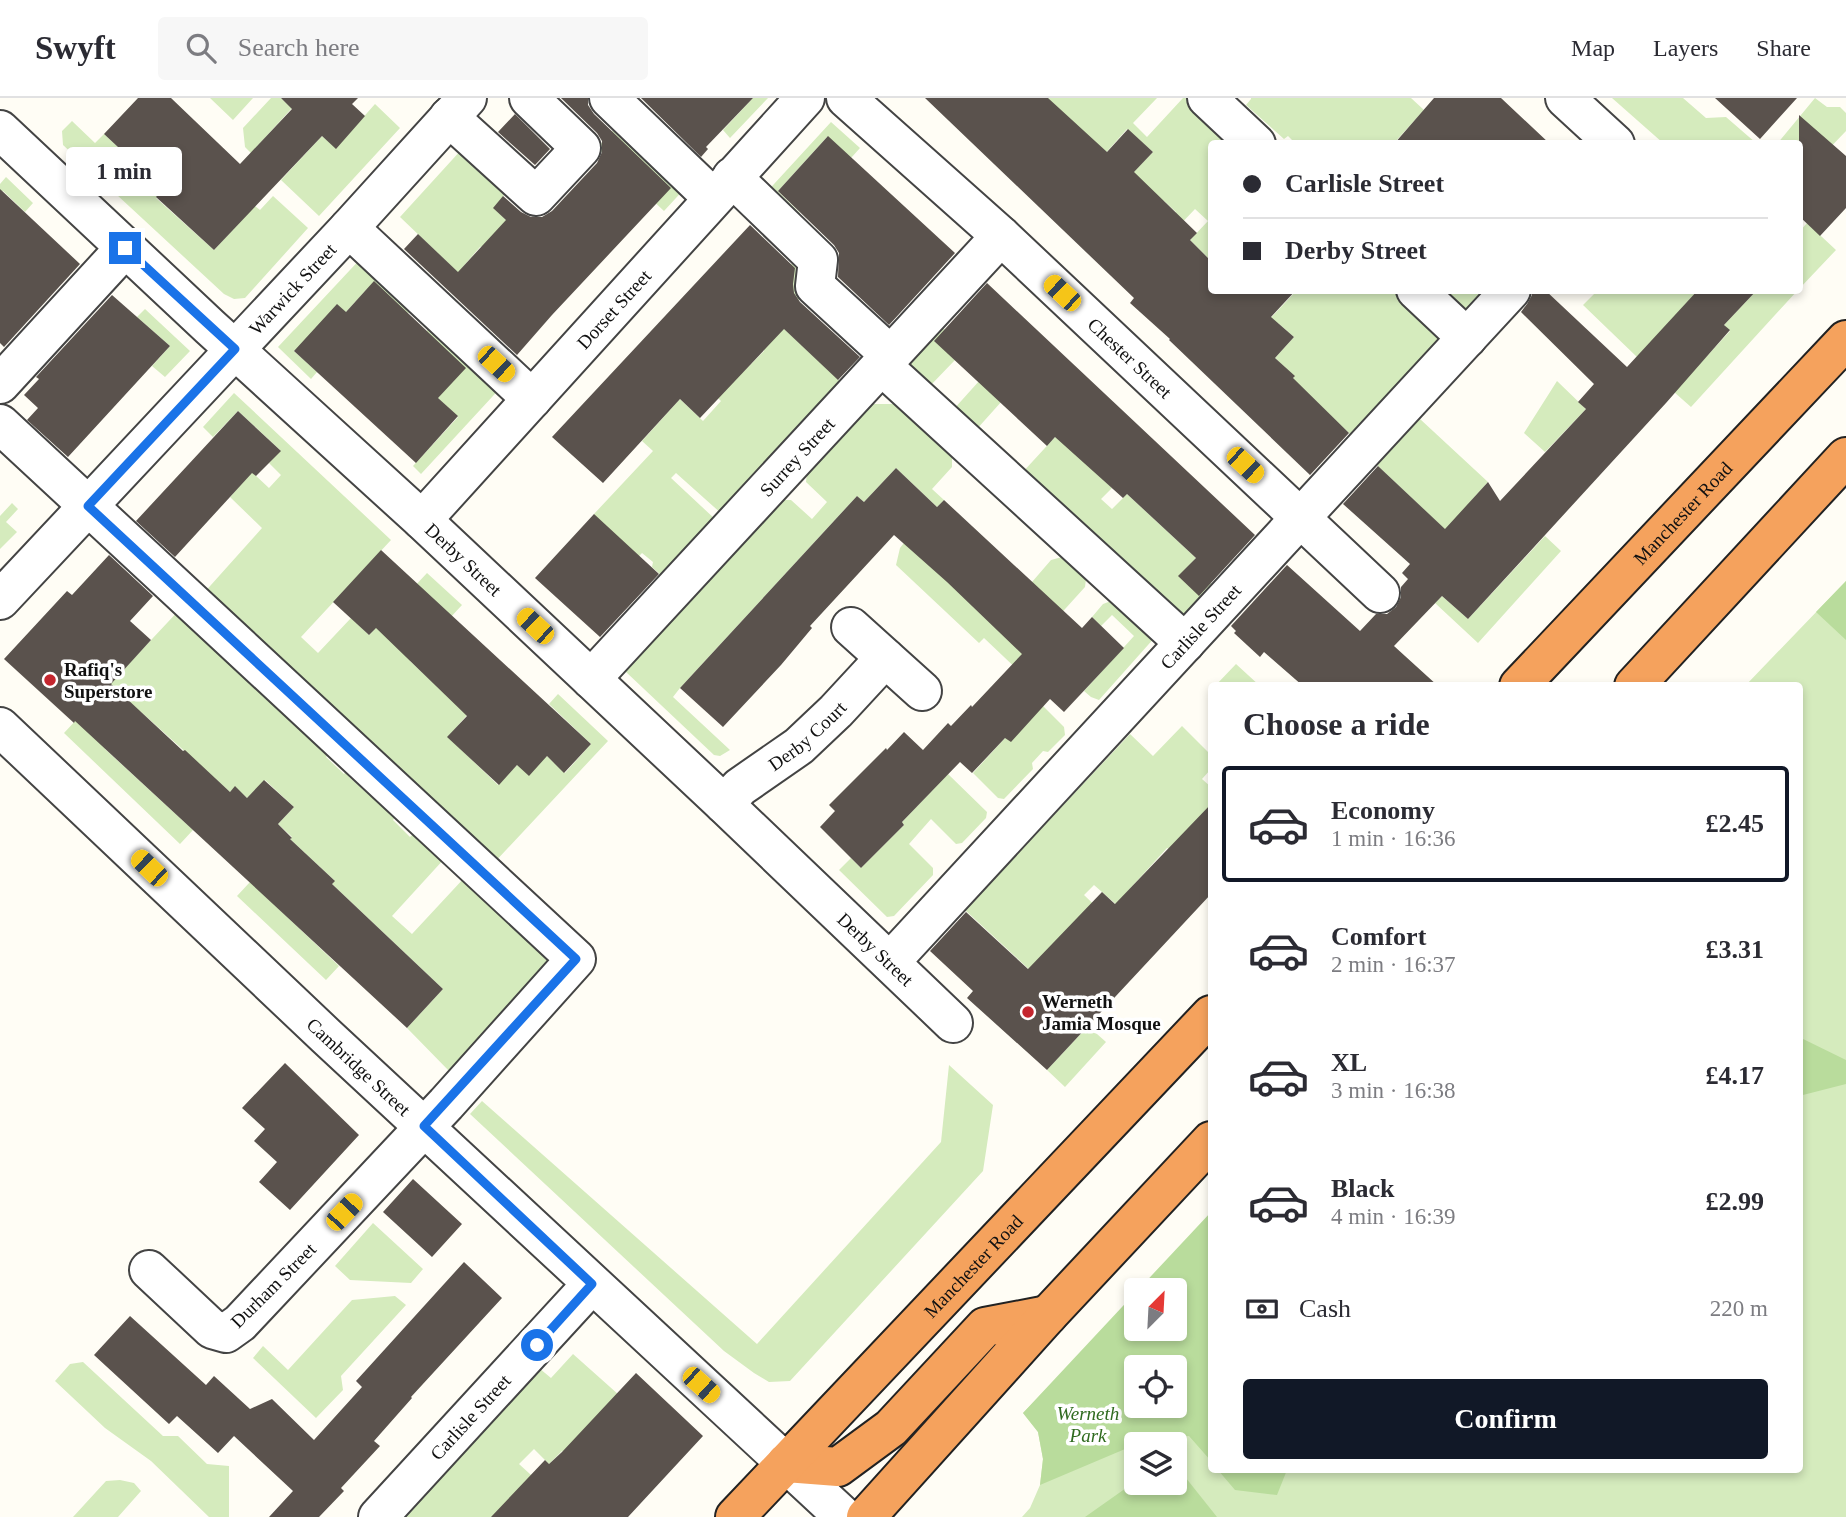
<!DOCTYPE html>
<html lang="en">
<head>
<meta charset="utf-8">
<style>
	:root { --surface:#fff; --page:#f7f7f7; --text:#2b2b33; --muted:#7c7c81; --line:#e1e1e2; --accent:#111827 }
	body { margin:0; font-family:"Times New Roman",serif; background:var(--page); color:var(--text); height:100vh; display:flex; flex-direction:column; font-size:26px; white-space:nowrap }
	* { box-sizing:border-box; margin:0 }
	p { font-size:23px; color:var(--muted) }
	.icon { flex:none; width:38px; height:38px; fill:none; stroke:currentColor; stroke-width:2; stroke-linecap:round; stroke-linejoin:round }
	.map { position:relative; flex:1; overflow:hidden }
	.side { position:absolute; left:1208px; top:584px; width:595px; height:791px; display:flex; flex-direction:column; background:var(--surface); border-radius:7px; box-shadow:0 4px 10px #0003 }
	.side>* { flex:none }
	.top-card { position:absolute; left:1208px; top:42px; width:595px; height:154px; border-radius:7px; box-shadow:0 4px 10px #0003; display:grid; align-content:center; height:154px; padding:0 35px; background:var(--surface) }
	.needle { width:46px; rotate:24deg }
	.tools { position:absolute; left:1124px; top:1180px; display:grid; gap:14px }
	.tools a { display:grid; place-items:center; width:63px; height:63px; border-radius:7px; background:var(--surface); box-shadow:0 4px 10px #0003; font-size:35px }
	.end { position:absolute; width:32px; height:32px; margin:-16px; border:9px solid #1a73e8; background:#fff; box-shadow:0 0 0 4px #fff }
	.from { border-radius:50% }
	.bubble { position:absolute; height:49px; border-radius:7px; background:var(--surface); box-shadow:0 4px 10px #0003; font-size:23px; font-weight:600; line-height:49px; text-align:center }
	.car { position:absolute; width:21px; height:42px; margin:-21px -10px; border-radius:9px; box-shadow:0 0 5px 2px #0007; background:linear-gradient(#f5c518 24%,#345 0 40%,#f5c518 0 76%,#345 0 86%,#f5c518 0) }
	.top-card b { display:flex; align-items:center; gap:24px; height:66px; font-size:26px }
	.top-card b+b { border-top:2px solid var(--line) }
	.top-card i { width:18px; height:18px; background:var(--text) }
	ul { padding:0; list-style:none }
	li { display:flex; align-items:center; gap:21px; height:116px; margin:0 14px 10px; padding:0 21px; border:4px solid transparent; border-radius:7px }
	li div { flex:1 }
	li b { display:block; font-size:26px }
	li em { font-style:normal; font-weight:600 }
	li.on { border-color:var(--accent) }
	li>.icon { width:63px; height:63px; stroke-width:1.5 }
	h2 { padding:0 35px; font-size:32px; line-height:84px }
	.pay { display:flex; align-items:center; gap:18px; height:77px; padding:0 35px; font-size:26px }
	.pay p { margin-inline-start:auto }
	.action { display:flex; gap:14px; margin-top:auto; padding:14px 35px }
	.action a { flex:1; height:80px; border-radius:7px; background:var(--accent); color:#fff; font-size:28px; font-weight:600; line-height:80px; text-align:center }
	header { display:flex; align-items:center; gap:42px; box-sizing:border-box; height:98px; padding:0 35px; background:var(--surface); border-bottom:2px solid var(--line) }
	header strong { font-size:33px }
	nav { display:flex; gap:38px; margin-inline-start:auto; font-size:24px }
	.search { width:490px; height:63px; background:var(--page); display:flex; align-items:center; gap:18px; box-sizing:border-box; padding:0 24px; border-radius:7px; color:var(--muted); font-size:26px }
	.map>svg:first-child { display:block }
	.green { fill:#d5ebbd; fill-rule:evenodd }
	.forest { fill:#b9dc9c; fill-rule:evenodd }
	.building { fill:#5a524d }
	.lines { fill:none; stroke-linecap:round; stroke-linejoin:round }
	.minor-casing { stroke:#444; stroke-width:42 }
	.highway-casing { stroke:#222; stroke-width:42 }
	.minor { stroke:#fff; stroke-width:38 }
	.highway { stroke:#f5a25d; stroke-width:38 }
	.route { stroke:#1a73e8; stroke-width:9 }
	.poi-dot { fill:#c4262e; stroke:#fff; stroke-width:2.5 }
	.labels { text-anchor:middle; stroke-width:7; stroke-linejoin:round; paint-order:stroke }
	.street-label { font-size:19px; fill:#111; stroke:#fff }
	.poi-label { font-size:19px; font-weight:bold; fill:#111; stroke:#fff; text-anchor:start }
	.park-label { font-size:19px; font-style:italic; fill:#2f6b1f; stroke:#fff }
</style>
</head>
<body>
<header>
<strong>Swyft</strong>
<div class="search"><svg class="icon" aria-label="search" viewBox="0 0 24 24"><circle cx="10" cy="10" r="6"/><path d="M15 15l6 6"/></svg>Search here</div>
<nav><a>Map</a><a>Layers</a><a>Share</a></nav>
</header>
<div class="map">
<svg width="1846" height="1419" viewBox="0 0 1846 1419">
	<rect width="100%" height="100%" fill="#fffdf5"/>
	<path class="green" d="M210 0H253L233 22Z
		M271 0H281L292 10 251 55 245 49 243 30Z
		M753 0H768L730 40 723 32Z
		M1045 0H1157L1133 25 1147 39 1183 0H1188L1218 29 1230 45 1211 46V163L1190 142 1208 123 1195 111 1176 131 1168 122 1176 114 1164 103 1118 90 1153 54 1127 31 1088 75Z
		M1251 0H1411L1424 12 1394 45 1296 46 1288 38 1284 41 1246 7 1251 1Z
		M1612 0H1683L1706 20 1726 19 1756 45H1663Z
		M1815 0 1827 9H1840L1846 15V33L1799 82V46H1777Z
		M375 6 400 30 319 118 281 82 322 38 336 50Z
		M72 23 95 45 104 36 163 91 156 100 214 152 255 108 260 112 273 98 308 130 245 200 234 201 224 196 63 47 62 33Z
		M831 24 860 50 851 60 827 39 778 93 800 115 792 124 763 98Z
		M620 25 687 88 664 113 597 50Z
		M462 51 508 92 494 110 523 138 480 149 461 171 480 188 469 185 400 119Z
		M6 79 33 105 25 114 3 93 0 95V86Z
		M1807 125 1836 152 1799 191V134Z
		M364 157 417 206 397 227 367 191 346 214 294 253 317 274 311 281 278 249Z
		M800 157 807 193 778 225 843 286 723 417 676 375 671 380 716 422 663 479 652 469 653 464 642 455 622 477 594 416 653 353 642 343 680 301 703 323 721 303 697 280 721 254 743 274 764 253 756 204Z
		M1395 192 1444 239 1352 338 1293 281 1294 278 1275 260 1294 239 1278 225 1260 245 1253 239 1296 193Z
		M1440 193H1487L1464 216Z
		M1597 193H1698L1637 259 1583 207Z
		M1756 193H1797L1691 309 1674 294 1730 233 1724 227Z
		M145 211 190 253 165 279 152 268 170 248 137 219Z
		M436 223 504 286 421 376 413 368 458 319 398 263Z
		M941 228 949 235 955 262 929 289 905 266Z
		M989 272 1002 303 976 332 953 312Z
		M1557 283 1586 311 1545 354 1524 335Z
		M234 295 391 442 301 539 318 555 351 520 369 537 427 475 462 507 410 563 467 617 448 639 498 687 517 667 547 658 565 675 591 646 549 606 558 596 608 643 492 767 202 497 262 430 230 399 252 374 269 390 281 377 269 365 280 352 238 313 213 339 203 329Z
		M871 306H898L952 358V369L932 391 944 402 937 409 896 370 864 404 857 398 680 590 673 599 730 652 720 658 714 657 626 574 625 564 779 402H791L812 421 827 404 806 384 807 374Z
		M1420 321 1488 384 1470 404 1454 440 1377 367Z
		M1056 338 1112 390 1101 401 1112 411 1127 396 1196 460 1179 478H1203L1213 487 1178 524 1021 376Z
		M12 405 18 411 6 424 17 434 0 451V418Z
		M1545 438 1561 453 1478 545 1435 505 1442 498 1468 521Z
		M907 441 1024 548 1022 576 984 540 979 545 896 467 900 450Z
		M1062 459 1086 481 1085 489 1056 521 1032 484 1051 462Z
		M1846 483V1419H1022L1030 1410 1040 1387 1043 1361 1038 1334 1023 1315 1136 1198V1230H1174V1192L1211 1119V1372H1799V588H1745ZM1136 1269H1174V1307H1136ZM1136 1346H1174V1384H1136Z
		M1111 503 1121 505 1156 538 1099 602 1091 599 1084 593 1134 538 1112 517 1101 528 1092 519 1103 506Z
		M182 509 216 543 211 549 226 563 232 557 332 652 326 659 344 676 350 669 354 674 349 679 370 698 374 693 398 715 393 722 410 739 417 732 445 760 392 818 412 836 465 779 555 861 450 974 407 930 443 891 332 786 334 782 290 741 292 739 278 726 294 709 265 682 247 700 235 689 230 694 140 613 105 651 193 732 180 746 64 635Z
		M1236 566 1260 588H1215Z
		M1043 608 1064 629 1065 637 1048 654 1043 653 1032 665 1033 671 1004 701 998 700 973 675 1005 640Z
		M1182 628 1211 657V671L1202 681 1211 689V707L1169 751 1167 750 1126 795 1118 808 1094 787 1084 797 1109 821 1046 887 965 812 1130 636 1153 658Z
		M948 676 987 714 986 720 962 745 956 746 931 721 909 746 933 770V777L894 818 887 819 839 772 851 760 861 770 904 727 902 724Z
		M250 784 339 868 326 882 237 798Z
		M1088 928 1106 944 1065 989 1047 972Z
		M949 967 993 1007 983 1073 790 1283 769 1284 754 1275 724 1253 470 1016 482 1003 757 1246 941 1044Z
		M373 1125 423 1171 411 1185 350 1182 335 1168Z
		M395 1198 406 1207 341 1278 343 1292 316 1320 253 1260 263 1248 288 1272 352 1202Z
		M573 1256 619 1297 580 1370 562 1353 549 1366 534 1351 519 1366 554 1398 491 1419H403L539 1270 551 1280Z
		M83 1264 163 1338H178L207 1366 229 1368V1419H209L151 1363 105 1330 55 1283 70 1266Z
		M120 1382 134 1385 141 1393 118 1419H73L106 1383Z"/>
	<path class="forest" d="M1846 483V542L1816 514Z
		M1799 939 1846 962V986L1799 998Z
		M1211 1114V1363L1189 1338 1144 1343 1040 1387 1043 1361 1038 1334 1023 1315 1136 1194V1230H1174V1192H1138ZM1136 1269H1174V1307H1136Z
		M1178 1370 1217 1419H1085L1136 1383V1384H1174V1371Z
		M1218 1372H1287L1277 1397 1235 1392Z"/>
	<path class="building" d="M138 0H171L240 66 292 11 281 0H358L352 6 365 18 336 51 322 38 214 152 156 99 163 91 104 36Z
		M561 0H588V7L594 16 671 90 552 217 517 257 404 151 418 136 458 174 506 122 493 110 503 98 521 114 531 119H542L552 113 597 65 602 54V43L597 35Z
		M641 0H753L706 49 708 51 701 59Z
		M925 0H1048L1107 54 1128 31 1153 54 1134 74 1197 135 1190 142 1211 163V192H1296L1271 219 1294 239 1275 260 1295 278 1293 280 1349 335 1310 377 1169 242 1170 241 1130 205 1134 200Z
		M1434 0H1501L1550 46H1394Z
		M1715 0H1797L1760 41Z
		M515 16 550 51 535 67 498 34Z
		M1799 17 1846 58V110L1820 138 1799 118Z
		M828 38 955 155 889 227 838 179 839 155 834 147 778 93Z
		M0 91 80 166 4 249 0 245Z
		M750 127 795 170 793 186 794 195 800 204 860 259 838 282 784 231 700 320 680 301 603 385 552 339Z
		M374 183 466 270 438 300 458 318 416 365 294 253 337 206 346 214Z
		M987 185 1255 437 1199 498 1178 478 1196 460 1127 396 1123 400 1055 339 1047 348 934 243Z
		M1532 192H1545L1627 269 1698 192H1757L1724 227 1730 232 1666 305 1468 521 1442 498 1394 548 1438 588H1303L1264 554 1260 559 1234 535 1236 533 1231 528 1287 467 1360 533 1376 516H1387L1396 509 1401 499V489L1408 481 1402 475 1410 466 1343 406 1378 368 1445 431 1488 384 1500 403 1586 311 1578 304 1594 286 1521 214 1527 206 1532 197Z
		M112 197 170 248 68 359 27 322 38 310 24 297 39 281 36 279Z
		M238 313 281 353 256 378 252 375 175 459 136 423Z
		M896 370 937 409 944 402 1082 530 1092 519 1124 550 1064 614 1050 601 1011 644 1005 640 972 675 960 664 902 724 904 727 861 770 820 729 835 713 829 707 886 650 887 652 904 634 923 652 948 625 951 628 971 607 972 609 1022 556 947 484 894 437 810 528 812 530 781 567 723 629 680 590 857 398 864 404Z
		M594 416 659 476 600 539 535 480Z
		M381 452 591 646 564 675 547 658 529 678 517 667 499 687 447 639 467 618 376 530 369 537 333 504Z
		M109 457 153 498 130 523 151 542 111 586 183 653 185 652 230 694 235 688 247 700 264 682 294 709 278 726 292 740 290 741 335 783 332 786 443 891 407 930 75 623 74 625 4 561 67 493 72 497Z
		M1211 706V796L1047 972 967 900 973 893 930 853 966 814 1028 871 1102 794 1115 806Z
		M285 965 359 1037 290 1112 259 1084 277 1064 254 1043 265 1031 242 1010Z
		M413 1081 462 1126 432 1159 383 1114Z
		M464 1164 502 1200 411 1299 412 1300 374 1343 380 1348 341 1390 344 1393 319 1419H269L293 1393 234 1338 218 1355 177 1318 169 1326 94 1257 130 1218 206 1287 214 1278 250 1311 272 1301 314 1342 362 1289 356 1283Z
		M636 1275 703 1338 628 1419H491L545 1362 549 1366 562 1354Z"/>
	<g class="lines">
		<g class="minor-casing">
			<g id="minor">
				<path d="M609 0 713 100"/>
				<path id="s1" d="M846 0 1001 138 1380 495"/>
				<path d="M1207 0 1256 46"/>
				<path d="M1565 0 1615 46"/>
				<path d="M449 19 536 98 581 50 529 0"/>
				<path id="s2" d="M0 32 210 229 422 422 724 706 953 925"/>
				<path d="M732 79 818 162 815 188 890 257"/>
				<path d="M349 130 532 301"/>
				<path d="M1416 192 1467 240"/>
				<path d="M881 267 1185 545"/>
				<path d="M0 286 125 150"/>
				<path d="M0 326 576 861 446 1006 240 1225 226 1235 212 1231 149 1172"/>
				<path id="s3" d="M422 422 805 0"/>
				<path id="s4" d="M0 502 349 130 467 0"/>
				<path d="M851 529 922 593"/>
				<path id="s5" d="M591 581 1001 138"/>
				<path id="s6" d="M0 629 326 938 844 1419"/>
				<path id="s7" d="M724 706 740 689 799 648 836 613 885 560"/>
				<path id="s8" d="M890 864 1511 192"/>
				<path id="s9" d="M378 1419 592 1186"/>
			</g>
		</g>
		<g class="highway-casing">
			<g id="highway">
				<path id="s10" d="M1519 588 1846 242"/>
				<path d="M1634 588 1846 359"/>
				<path d="M786 1365 838 1369 891 1330 985 1229 1048 1217"/>
				<path id="s11" d="M735 1419 1211 917"/>
				<path d="M866 1419 1048 1217 1211 1043"/>
			</g>
		</g>
		<use href="#minor" class="minor"/>
		<use href="#highway" class="highway"/>
	</g>
	<g class="lines">
		<path class="route" d="M125 150 235 251 88 408 576 861 424 1028 592 1186 537 1247"/>
	</g>
	<g class="poi-dot">
		<circle cx="50" cy="582" r="7"/>
		<circle cx="1028" cy="914" r="7"/>
	</g>
	<g class="labels">
		<g class="street-label">
			<text dy="7" stroke="none"><textPath href="#s4" startOffset="427">Warwick Street</textPath></text>
			<text dy="7" stroke="none"><textPath href="#s3" startOffset="285">Dorset Street</textPath></text>
			<text dy="7" stroke="none"><textPath href="#s1" startOffset="385">Chester Street</textPath></text>
			<text dy="7" stroke="none"><textPath href="#s5" startOffset="303">Surrey Street</textPath></text>
			<text dy="7" stroke="none"><textPath href="#s10" startOffset="238">Manchester Road</textPath></text>
			<text dy="7" stroke="none"><textPath href="#s2" startOffset="632">Derby Street</textPath></text>
			<text dy="7" stroke="none"><textPath href="#s8" startOffset="457">Carlisle Street</textPath></text>
			<text dy="7" stroke="none"><textPath href="#s7" startOffset="108">Derby Court</textPath></text>
			<text dy="7" stroke="none"><textPath href="#s2" startOffset="1199">Derby Street</textPath></text>
			<text dy="7" stroke="none"><textPath href="#s6" startOffset="494">Cambridge Street</textPath></text>
			<text dy="7" stroke="none"><textPath href="#s11" startOffset="346">Manchester Road</textPath></text>
			<text transform="translate(273 1187) rotate(-45)" y="7">Durham Street</text>
			<text dy="7" stroke="none"><textPath href="#s9" startOffset="136">Carlisle Street</textPath></text>
		</g>
		<g class="poi-label">
			<text x="64" y="578">Rafiq's<tspan x="64" dy="22">Superstore</tspan></text>
			<text x="1042" y="910">Werneth<tspan x="1042" dy="22">Jamia Mosque</tspan></text>
		</g>
		<g class="park-label">
			<text x="1088" y="1322">Werneth<tspan x="1088" dy="22">Park</tspan></text>
		</g>
	</g>
</svg>
<div class="tools">
<a><svg class="needle" viewBox="-14 -14 28 28"><path d="M0-13l5 13h-10z" fill="#e53935"/><path d="M0 13l5-13h-10z" fill="#7c7c81"/></svg></a>
<a><svg class="icon" aria-label="locate" viewBox="0 0 24 24"><circle cx="12" cy="12" r="6"/><path d="M12 2v4M12 18v4M2 12h4M18 12h4"/></svg></a>
<a><svg class="icon" aria-label="layers" viewBox="0 0 24 24"><path d="M12 4l9 5-9 5-9-5zM3 14l9 5 9-5"/></svg></a>
</div>
<i class="end from" style="left:537px;top:1247px"></i>
<i class="end" style="left:125px;top:150px"></i>
<div class="bubble" style="left:66px;top:49px;width:116px">1 min</div>
<i class="car" style="left:1062px;top:195px;rotate:313deg"></i>
<i class="car" style="left:496px;top:266px;rotate:133deg"></i>
<i class="car" style="left:1245px;top:367px;rotate:133deg"></i>
<i class="car" style="left:535px;top:528px;rotate:313deg"></i>
<i class="car" style="left:149px;top:770px;rotate:314deg"></i>
<i class="car" style="left:344px;top:1114px;rotate:43deg"></i>
<i class="car" style="left:701px;top:1287px;rotate:132deg"></i>
<div class="top-card">
<b><i class="from"></i>Carlisle Street</b>
<b><i></i>Derby Street</b>
</div>
<section class="side">
<h2>Choose a ride</h2>
<ul>
<li class="on"><svg class="icon" aria-label="car" viewBox="0 0 24 24"><path d="M5 17H2v-5l4-1 3-4h7l3 4 3 1v5h-3M9 17h6M6 11h13"/><circle cx="7" cy="17" r="2"/><circle cx="17" cy="17" r="2"/></svg><div><b>Economy</b><p>1 min · 16:36</p></div><em>£2.45</em></li>
<li><svg class="icon" aria-label="car" viewBox="0 0 24 24"><path d="M5 17H2v-5l4-1 3-4h7l3 4 3 1v5h-3M9 17h6M6 11h13"/><circle cx="7" cy="17" r="2"/><circle cx="17" cy="17" r="2"/></svg><div><b>Comfort</b><p>2 min · 16:37</p></div><em>£3.31</em></li>
<li><svg class="icon" aria-label="car" viewBox="0 0 24 24"><path d="M5 17H2v-5l4-1 3-4h7l3 4 3 1v5h-3M9 17h6M6 11h13"/><circle cx="7" cy="17" r="2"/><circle cx="17" cy="17" r="2"/></svg><div><b>XL</b><p>3 min · 16:38</p></div><em>£4.17</em></li>
<li><svg class="icon" aria-label="car" viewBox="0 0 24 24"><path d="M5 17H2v-5l4-1 3-4h7l3 4 3 1v5h-3M9 17h6M6 11h13"/><circle cx="7" cy="17" r="2"/><circle cx="17" cy="17" r="2"/></svg><div><b>Black</b><p>4 min · 16:39</p></div><em>£2.99</em></li>
</ul>
<div class="pay"><svg class="icon" aria-label="cash" viewBox="0 0 24 24"><path d="M3 7h18v10H3z"/><circle cx="12" cy="12" r="2"/></svg>Cash<p>220 m</p></div>
<div class="action"><a>Confirm</a></div>
</section>
</div>
</body>
</html>
